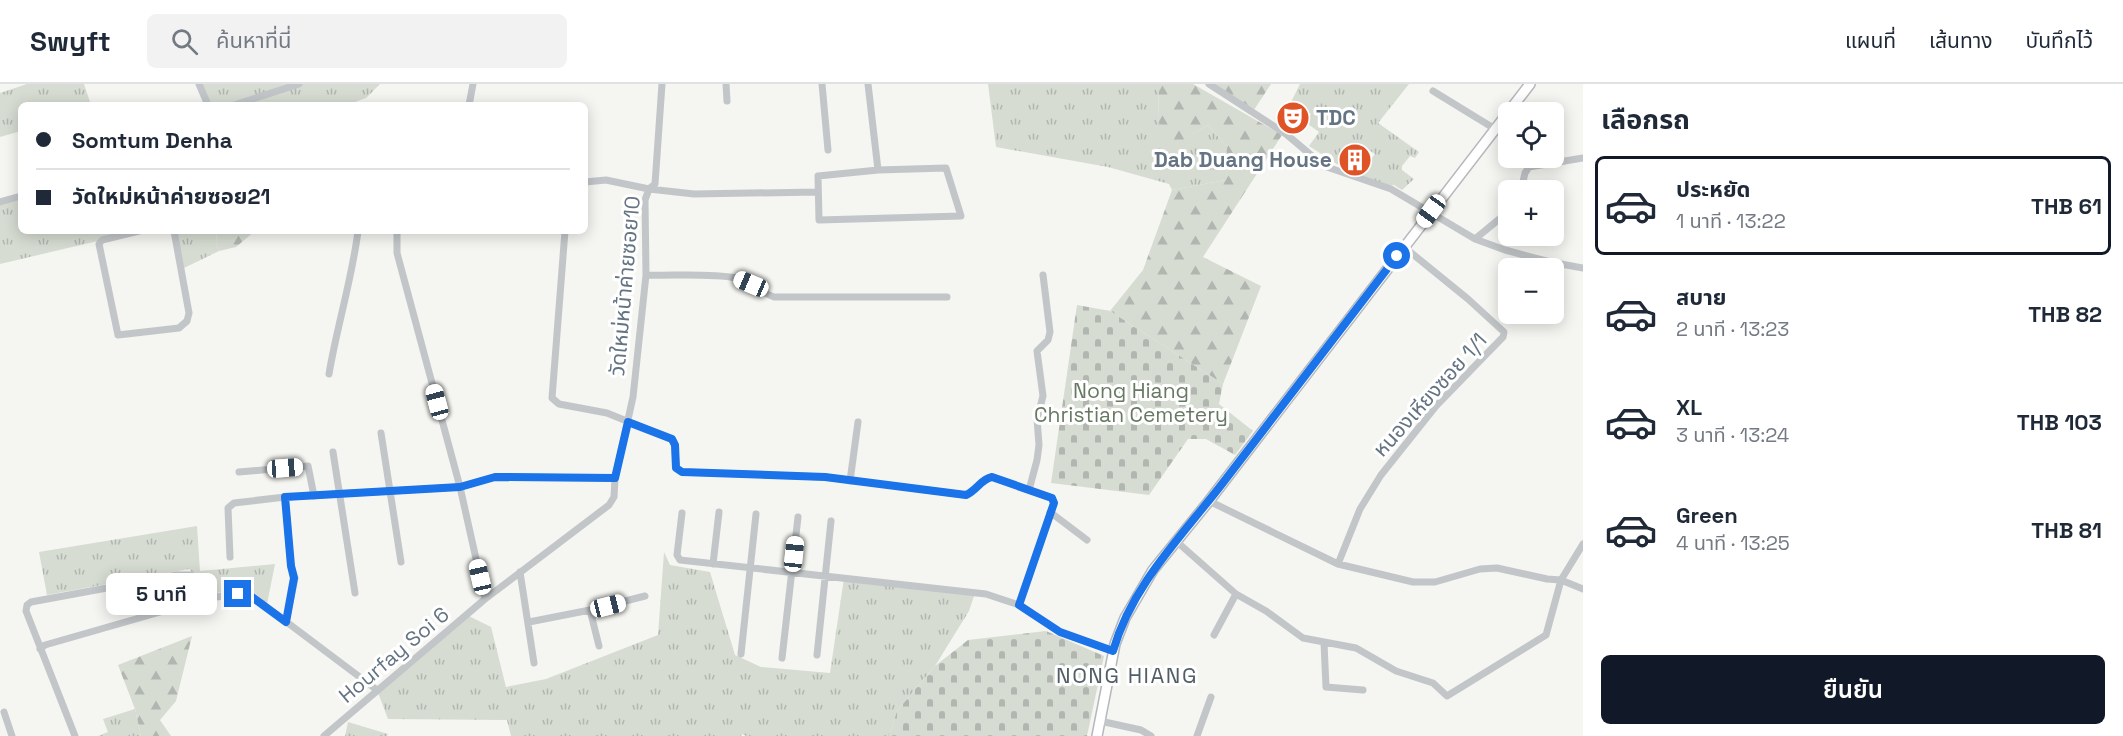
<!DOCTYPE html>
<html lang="th">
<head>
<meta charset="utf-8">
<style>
	:root { --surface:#fff; --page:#f2f2f3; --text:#1f2937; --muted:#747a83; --line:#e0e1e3; --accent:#111827 }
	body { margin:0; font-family:"Space Grotesk","Noto Sans Thai",sans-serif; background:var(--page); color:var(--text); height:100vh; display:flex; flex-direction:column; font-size:22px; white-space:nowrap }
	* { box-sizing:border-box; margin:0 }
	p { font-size:20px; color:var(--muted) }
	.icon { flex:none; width:33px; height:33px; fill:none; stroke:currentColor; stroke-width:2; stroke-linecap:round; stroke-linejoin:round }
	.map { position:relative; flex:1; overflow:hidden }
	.sheet { display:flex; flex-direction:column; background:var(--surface); width:540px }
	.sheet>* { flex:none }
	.banner { position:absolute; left:18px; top:18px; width:570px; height:132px; border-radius:9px; box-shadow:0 3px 15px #0003; display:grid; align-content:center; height:132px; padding:0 18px; background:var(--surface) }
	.controls { position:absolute; left:1498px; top:18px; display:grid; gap:12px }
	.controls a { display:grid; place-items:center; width:66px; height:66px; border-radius:9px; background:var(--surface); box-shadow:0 3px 15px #0003; font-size:30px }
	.end { position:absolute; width:27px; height:27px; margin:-14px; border:8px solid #1a73e8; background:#fff; box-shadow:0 0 0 3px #fff }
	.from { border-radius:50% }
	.bubble { position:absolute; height:42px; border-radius:9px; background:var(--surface); box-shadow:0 3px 15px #0003; font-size:20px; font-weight:600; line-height:42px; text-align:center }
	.car { position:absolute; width:18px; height:36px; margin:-18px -9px; border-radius:8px; box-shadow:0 0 4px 2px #0007; background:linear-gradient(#fff 24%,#345 0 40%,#fff 0 76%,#345 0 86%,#fff 0) }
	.banner b { display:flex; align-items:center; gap:21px; height:57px; font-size:22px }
	.banner b+b { border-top:2px solid var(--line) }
	.banner i { width:15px; height:15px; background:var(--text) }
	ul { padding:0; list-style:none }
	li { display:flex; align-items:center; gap:18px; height:99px; margin:0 12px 9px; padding:0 6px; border:3px solid transparent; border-radius:9px }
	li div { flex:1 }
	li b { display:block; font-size:22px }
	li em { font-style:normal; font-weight:600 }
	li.current { border-color:var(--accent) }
	li>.icon { width:54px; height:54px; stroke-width:1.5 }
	h2 { padding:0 18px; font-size:27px; line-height:72px }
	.primary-button { display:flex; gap:12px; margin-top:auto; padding:12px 18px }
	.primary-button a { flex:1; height:69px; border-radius:9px; background:var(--accent); color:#fff; font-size:24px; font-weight:600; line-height:69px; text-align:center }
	header { display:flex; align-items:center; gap:36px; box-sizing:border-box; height:84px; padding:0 30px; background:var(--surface); border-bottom:2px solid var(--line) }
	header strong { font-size:28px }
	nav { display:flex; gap:33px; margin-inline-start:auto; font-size:21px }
	.search { width:420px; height:54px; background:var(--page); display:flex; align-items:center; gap:15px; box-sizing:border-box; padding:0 21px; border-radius:9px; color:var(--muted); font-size:22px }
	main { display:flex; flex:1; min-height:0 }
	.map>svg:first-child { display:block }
	.grass { fill:url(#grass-tufts) }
	.forest { fill:url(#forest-firs) }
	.cemetery { fill:url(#cemetery-stones) }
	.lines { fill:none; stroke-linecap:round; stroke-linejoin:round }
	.secondary-casing { stroke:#b4b9be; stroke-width:12 }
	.minor { stroke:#c2c6c9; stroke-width:7 }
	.secondary { stroke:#fff; stroke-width:9 }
	.route { stroke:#1a73e8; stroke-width:8 }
	.labels { text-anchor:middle; stroke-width:6; stroke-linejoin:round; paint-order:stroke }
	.poi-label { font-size:21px; font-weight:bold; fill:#647482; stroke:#fff; text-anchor:start }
	.street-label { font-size:21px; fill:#647482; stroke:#fff }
	.park-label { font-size:21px; fill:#677963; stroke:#fff }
	.neighbourhood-label { font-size:22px; letter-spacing:1.5px; fill:#525e67; stroke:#fff }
</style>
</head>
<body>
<header>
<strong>Swyft</strong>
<div class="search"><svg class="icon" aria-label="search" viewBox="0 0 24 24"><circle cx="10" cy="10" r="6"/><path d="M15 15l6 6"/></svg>ค้นหาที่นี่</div>
<nav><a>แผนที่</a><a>เส้นทาง</a><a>บันทึกไว้</a></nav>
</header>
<main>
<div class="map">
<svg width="1583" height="652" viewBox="0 0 1583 652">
	<defs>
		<pattern id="grass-tufts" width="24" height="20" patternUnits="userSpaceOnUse" patternTransform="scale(1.5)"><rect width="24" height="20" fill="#d6dcd2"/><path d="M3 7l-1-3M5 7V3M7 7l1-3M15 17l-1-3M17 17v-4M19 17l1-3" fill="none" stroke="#b1b7b0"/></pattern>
		<pattern id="forest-firs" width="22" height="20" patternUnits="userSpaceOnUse" patternTransform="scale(1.5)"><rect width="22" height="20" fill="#d6dcd2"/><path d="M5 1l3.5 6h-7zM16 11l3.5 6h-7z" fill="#b1b7b0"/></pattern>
		<pattern id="cemetery-stones" width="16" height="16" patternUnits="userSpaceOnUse" patternTransform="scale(1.5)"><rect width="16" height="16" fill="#d6dcd2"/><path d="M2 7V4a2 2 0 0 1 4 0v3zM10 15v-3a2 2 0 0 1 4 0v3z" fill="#b1b7b0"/></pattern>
	</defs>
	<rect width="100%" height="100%" fill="#f5f5f1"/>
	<path class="grass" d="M27 0H84L91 21H21V47L0 53V9Z
		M199 0H380L366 14 347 21H208Z
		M988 0H1159L1158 37 1174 61 1208 41 1227 62 1226 96 1172 106 1169 100 1108 83 996 63Z
		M1300 0H1409L1378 39 1419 68 1415 74 1410 72 1402 82V86L1414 95 1402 106 1394 101 1388 102 1359 91 1375 70 1360 60 1340 82 1309 62 1319 48 1305 38 1311 30 1291 18Z
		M21 112V147H140L0 180V118Z
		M174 147H217L216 159 219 167 184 184Z
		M197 442 200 487 275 480 267 520 252 508 241 505 198 512 195 491 189 485 47 511 39 468Z
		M664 468 670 481 710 488 735 571 761 583 830 589 844 494 975 509 969 527 935 582 897 627 889 652H746L742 650 741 652H511L507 636 388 635 377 606 467 531 491 543 506 603 546 595 658 551Z
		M135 625 141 652H98L108 648 103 635Z
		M348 638 388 650 387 652H345Z"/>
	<path class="forest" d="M1159 0H1193L1282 51 1203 173 1261 202 1223 300 1110 227 1143 186 1172 106 1226 96 1227 62 1208 41 1173 62 1158 37Z
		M1213 0H1271L1254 26Z
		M217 147H255L236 163 219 167 216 159Z
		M192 552 176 617 160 636 171 652H141L135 625 118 581Z"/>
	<path class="cemetery" d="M1077 221 1110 227 1223 300 1219 320 1253 347 1235 371 1206 355H1188L1149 411 1051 399Z
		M1046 547 1104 572 1087 652H889L897 627 935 582 968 556Z"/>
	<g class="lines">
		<g class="secondary-casing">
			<path id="secondary" d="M1097 652 1115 560 1125 534 1153 486 1209 417 1530 0"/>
		</g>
		<path class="minor" d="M199 0 208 21
			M726 0 727 17
			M822 0 828 66
			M868 0 878 86 818 92 819 136 961 132 946 84 878 86
			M1209 0 1286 50 1324 82 1391 105 1475 155 1505 166 1550 178 1583 184
			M1433 7 1495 45
			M234 21 299 0
			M469 21 473 0
			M585 98 606 96 649 105 694 110 817 108
			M1521 106 1525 89 1529 83 1583 74
			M0 118 21 112
			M139 147 102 156 99 160 118 251 179 244 187 237 189 229 174 147
			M397 147V169L460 403 485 515
			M565 147 552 314 559 320 607 329 671 355 675 361 676 384 682 388 825 393 966 411C977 406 981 395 992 393L1051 414 1054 419 1019 521
			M1475 155 1509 127
			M646 191C673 192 710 189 736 194 750 197 760 208 774 213H947
			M329 290C337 242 352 195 358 147
			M381 349 401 478
			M333 368 355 509
			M239 388 308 382 314 412
			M850 397 858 338
			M1029 406 1037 376 1039 361 1037 335 1043 312 1037 267 1048 256 1050 248 1043 191
			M285 413 291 482 295 494 286 538
			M1209 417 1338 480 1413 498H1435L1480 485 1497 484 1547 495 1561 496 1583 505
			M1050 428 1087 456
			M682 429 677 471 680 476 986 510 1019 521 1060 548 1113 567
			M1176 457 1236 510 1266 527 1303 554 1356 564 1396 587 1433 599 1447 612 1546 551 1561 496 1583 460
			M230 473 228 424 234 419 285 413 460 403 495 393 615 394
			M713 480 719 428
			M1338 480 1360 425 1381 391 1436 322 1503 253 1504 248 1468 215 1404 163
			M520 488 534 579
			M590 526 599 562
			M529 538 590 526 645 512
			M1214 551 1236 510
			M1324 559 1326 603 1363 606
			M40 565 45 561 209 514 238 510 247 511 260 518 377 606
			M741 570 756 430
			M817 571 831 437
			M782 574 798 433
			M4 628 12 652
			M1100 637 1141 646 1151 652
			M75 652 26 527 27 521 31 518 177 491H191L193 492 196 518
			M324 652 485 515 609 421 614 413 615 394 633 313 646 191 645 116 649 105 655 100 662 0
			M1197 652 1211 613"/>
		<use href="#secondary" class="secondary"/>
	</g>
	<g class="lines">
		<path class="route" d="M238 510 252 513 286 538 294 494 291 482 285 413 460 403 495 393 615 394 628 338 672 355 675 361 676 384 682 388 825 393 966 411C977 406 981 395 992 393L1052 414 1054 419 1019 521 1060 548 1113 567C1132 501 1181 453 1222 400 1280 324 1339 248 1397 172"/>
	</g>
	<defs>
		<g id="theatre-disc" transform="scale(1.725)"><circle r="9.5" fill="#e05326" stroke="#fff"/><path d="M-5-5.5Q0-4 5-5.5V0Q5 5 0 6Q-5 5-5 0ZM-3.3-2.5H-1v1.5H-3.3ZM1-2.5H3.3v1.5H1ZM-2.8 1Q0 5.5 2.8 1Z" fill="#fff"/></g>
		<g id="building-disc" transform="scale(1.725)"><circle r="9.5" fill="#e05326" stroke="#fff"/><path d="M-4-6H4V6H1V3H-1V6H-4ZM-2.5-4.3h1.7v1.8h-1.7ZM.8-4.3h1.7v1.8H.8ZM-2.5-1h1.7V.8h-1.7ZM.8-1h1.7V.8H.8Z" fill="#fff"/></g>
	</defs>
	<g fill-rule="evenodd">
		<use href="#theatre-disc" x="1293" y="34"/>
		<use href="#building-disc" x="1355" y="76"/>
	</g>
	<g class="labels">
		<g class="poi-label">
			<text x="1316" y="41">TDC</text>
			<text x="1332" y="83" text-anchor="end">Dab Duang House</text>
		</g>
		<g class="street-label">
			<text transform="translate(625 202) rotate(-85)" y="7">วัดใหม่หน้าค่ายซอย10</text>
			<text transform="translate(1430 311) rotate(-48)" y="7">หนองเหียงซอย 1/1</text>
			<text transform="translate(394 571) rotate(-40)" y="7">Hourfay Soi 6</text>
		</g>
		<g class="park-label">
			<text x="1131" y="314">Nong Hiang<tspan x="1131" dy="24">Christian Cemetery</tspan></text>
		</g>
		<g class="neighbourhood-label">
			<text x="1127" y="599">NONG HIANG</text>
		</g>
	</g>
</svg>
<div class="controls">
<a><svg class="icon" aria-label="locate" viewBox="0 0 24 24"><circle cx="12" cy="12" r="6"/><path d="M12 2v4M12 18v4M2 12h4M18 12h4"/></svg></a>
<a>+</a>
<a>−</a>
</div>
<i class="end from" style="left:1397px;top:172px"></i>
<i class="end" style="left:238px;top:510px"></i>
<div class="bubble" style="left:106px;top:489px;width:111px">5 นาที</div>
<i class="car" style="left:1431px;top:127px;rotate:216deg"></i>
<i class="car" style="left:751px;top:200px;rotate:293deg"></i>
<i class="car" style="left:437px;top:318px;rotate:345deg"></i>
<i class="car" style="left:285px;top:384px;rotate:86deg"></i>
<i class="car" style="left:794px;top:470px;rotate:6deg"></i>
<i class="car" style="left:480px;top:493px;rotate:347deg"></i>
<i class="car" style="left:608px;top:522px;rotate:76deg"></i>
<div class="banner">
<b><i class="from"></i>Somtum Denha</b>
<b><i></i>วัดใหม่หน้าค่ายซอย21</b>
</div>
</div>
<section class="sheet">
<h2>เลือกรถ</h2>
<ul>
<li class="current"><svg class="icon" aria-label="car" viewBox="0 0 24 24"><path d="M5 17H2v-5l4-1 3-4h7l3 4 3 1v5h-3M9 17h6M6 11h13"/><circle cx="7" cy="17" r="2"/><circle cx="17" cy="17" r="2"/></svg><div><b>ประหยัด</b><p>1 นาที · 13:22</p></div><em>THB 61</em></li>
<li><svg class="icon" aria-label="car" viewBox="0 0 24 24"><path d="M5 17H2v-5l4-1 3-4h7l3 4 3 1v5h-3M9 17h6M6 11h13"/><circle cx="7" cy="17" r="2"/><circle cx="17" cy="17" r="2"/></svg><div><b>สบาย</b><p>2 นาที · 13:23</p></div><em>THB 82</em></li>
<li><svg class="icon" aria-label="car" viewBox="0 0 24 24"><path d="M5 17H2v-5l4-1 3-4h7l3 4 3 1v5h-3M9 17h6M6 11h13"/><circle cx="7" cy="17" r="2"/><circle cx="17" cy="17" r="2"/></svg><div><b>XL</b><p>3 นาที · 13:24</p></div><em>THB 103</em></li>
<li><svg class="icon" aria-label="car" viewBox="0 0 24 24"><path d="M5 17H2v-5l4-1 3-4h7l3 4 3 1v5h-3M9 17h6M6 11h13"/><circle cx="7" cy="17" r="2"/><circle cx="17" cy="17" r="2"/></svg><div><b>Green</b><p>4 นาที · 13:25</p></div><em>THB 81</em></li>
</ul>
<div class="primary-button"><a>ยืนยัน</a></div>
</section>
</main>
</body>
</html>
